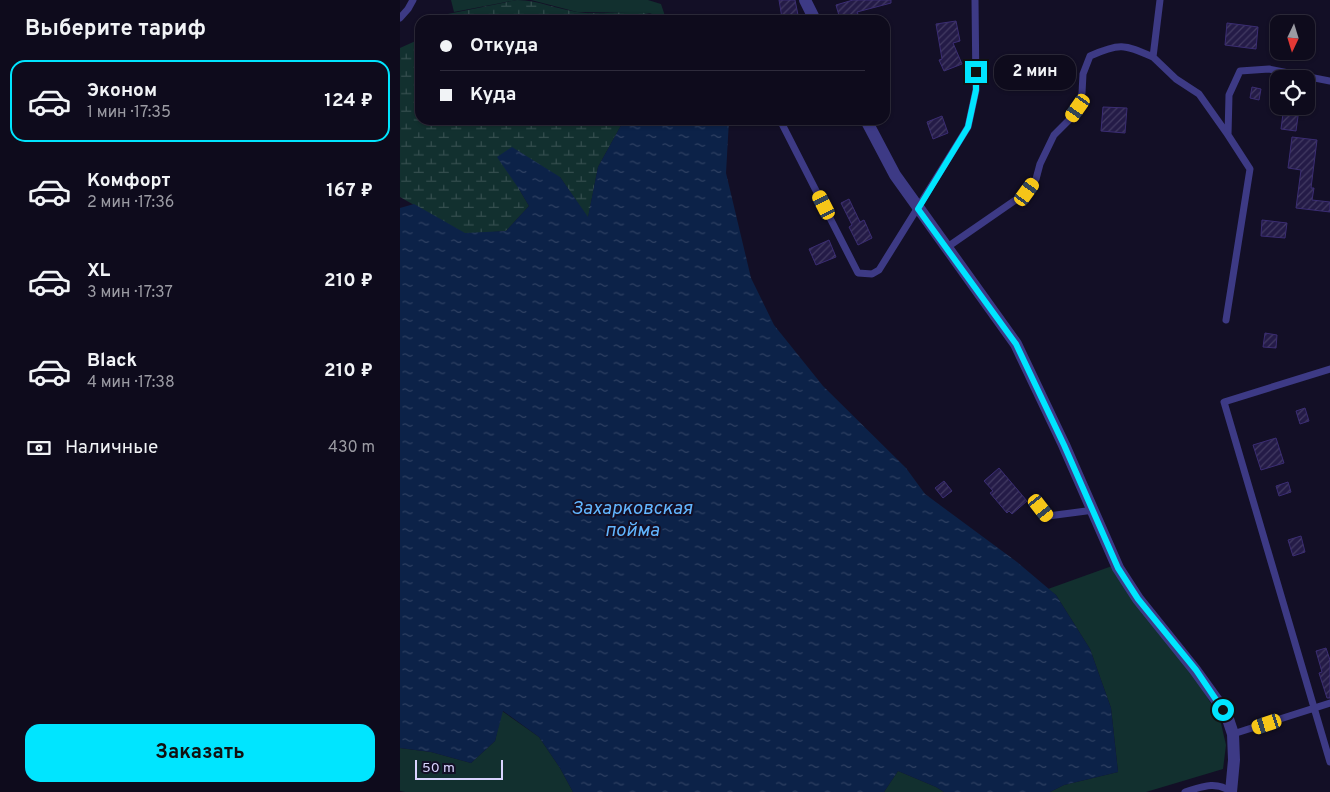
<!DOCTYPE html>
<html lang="ru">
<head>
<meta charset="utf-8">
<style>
	:root { --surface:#0e0b1c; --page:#171425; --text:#f1f3f6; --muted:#9b9ba3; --line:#2e2b3b; --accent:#00e5ff }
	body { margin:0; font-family:Overpass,sans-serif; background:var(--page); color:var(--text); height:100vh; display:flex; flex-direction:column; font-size:19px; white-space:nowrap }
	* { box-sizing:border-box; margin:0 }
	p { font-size:16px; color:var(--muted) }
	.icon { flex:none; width:28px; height:28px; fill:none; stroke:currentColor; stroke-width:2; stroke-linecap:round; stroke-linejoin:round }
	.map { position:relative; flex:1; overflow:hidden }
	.details { display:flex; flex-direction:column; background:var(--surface); width:400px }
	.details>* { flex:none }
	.banner { position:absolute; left:15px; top:15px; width:475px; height:110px; border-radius:15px; box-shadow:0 1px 4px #0004,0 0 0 1px var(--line); display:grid; align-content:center; height:110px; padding:0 25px; background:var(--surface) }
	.needle { width:32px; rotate:184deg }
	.controls { position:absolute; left:870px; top:15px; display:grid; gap:10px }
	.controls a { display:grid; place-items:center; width:45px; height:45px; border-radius:10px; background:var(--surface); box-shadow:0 1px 4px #0004,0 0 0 1px var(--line); font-size:25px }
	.scale { position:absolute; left:15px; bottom:12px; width:88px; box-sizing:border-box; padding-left:5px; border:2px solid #d9d4ff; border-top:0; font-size:14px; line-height:18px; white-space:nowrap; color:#d9d4ff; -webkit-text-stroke:4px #130f26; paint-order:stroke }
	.end { position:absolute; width:22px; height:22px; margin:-11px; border:6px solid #00e5ff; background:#111; box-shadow:0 0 0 2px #111 }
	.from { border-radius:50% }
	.bubble { position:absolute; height:35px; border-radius:15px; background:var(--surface); box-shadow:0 1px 4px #0004,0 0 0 1px var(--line); font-size:16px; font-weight:700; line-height:35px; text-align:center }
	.car { position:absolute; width:15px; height:30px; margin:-15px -8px; border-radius:6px; box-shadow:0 0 4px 1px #0007; background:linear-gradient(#f5c518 24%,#345 0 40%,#f5c518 0 76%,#345 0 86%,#f5c518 0) }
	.banner b { display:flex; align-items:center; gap:18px; height:48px; font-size:19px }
	.banner b+b { border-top:1px solid var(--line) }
	.banner i { width:12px; height:12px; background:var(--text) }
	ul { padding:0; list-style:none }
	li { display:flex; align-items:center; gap:15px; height:82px; margin:0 10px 8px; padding:0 15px; border:2px solid transparent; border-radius:15px }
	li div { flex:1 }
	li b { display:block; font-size:19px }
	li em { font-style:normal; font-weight:700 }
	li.active { border-color:var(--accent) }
	li>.icon { width:45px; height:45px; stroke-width:1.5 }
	h2 { padding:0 25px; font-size:22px; line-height:60px }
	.pay { display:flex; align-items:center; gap:12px; height:55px; padding:0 25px; font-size:19px }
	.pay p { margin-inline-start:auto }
	.primary-button { display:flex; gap:10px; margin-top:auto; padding:10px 25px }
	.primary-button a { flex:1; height:58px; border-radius:15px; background:var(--accent); color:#111; font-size:20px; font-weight:700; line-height:58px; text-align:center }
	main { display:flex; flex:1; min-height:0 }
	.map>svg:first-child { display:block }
	.grass { fill:#12302f }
	.wetland { fill:url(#wetland-marsh) }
	.water { fill:url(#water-ripples) }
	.building { fill:url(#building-hatch); stroke:#3b2d73 }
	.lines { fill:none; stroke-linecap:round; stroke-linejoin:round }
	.lane { stroke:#3d3a85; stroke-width:7 }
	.street { stroke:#3d3a85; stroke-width:12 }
	.route { stroke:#00e5ff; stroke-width:6 }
	.labels { text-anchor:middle; stroke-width:4; stroke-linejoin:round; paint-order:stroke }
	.water-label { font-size:19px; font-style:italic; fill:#62b6ff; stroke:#130f26 }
</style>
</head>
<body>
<main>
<section class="details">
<h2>Выберите тариф</h2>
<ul>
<li class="active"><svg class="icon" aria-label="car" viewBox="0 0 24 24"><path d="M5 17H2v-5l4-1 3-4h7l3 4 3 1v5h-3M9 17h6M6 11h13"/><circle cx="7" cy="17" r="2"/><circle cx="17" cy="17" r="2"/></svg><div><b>Эконом</b><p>1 мин · 17:35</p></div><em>124 ₽</em></li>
<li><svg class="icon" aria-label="car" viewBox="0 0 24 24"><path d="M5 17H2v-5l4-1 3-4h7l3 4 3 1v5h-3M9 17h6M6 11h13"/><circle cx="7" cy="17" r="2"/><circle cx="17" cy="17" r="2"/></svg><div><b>Комфорт</b><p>2 мин · 17:36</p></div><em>167 ₽</em></li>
<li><svg class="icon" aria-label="car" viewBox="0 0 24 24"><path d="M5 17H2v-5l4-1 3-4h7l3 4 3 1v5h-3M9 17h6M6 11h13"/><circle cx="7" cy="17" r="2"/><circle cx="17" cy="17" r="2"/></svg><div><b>XL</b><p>3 мин · 17:37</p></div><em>210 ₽</em></li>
<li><svg class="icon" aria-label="car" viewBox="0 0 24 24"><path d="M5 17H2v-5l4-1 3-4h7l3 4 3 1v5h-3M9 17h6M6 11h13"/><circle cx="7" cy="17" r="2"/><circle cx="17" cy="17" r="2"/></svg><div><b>Black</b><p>4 мин · 17:38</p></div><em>210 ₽</em></li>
</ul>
<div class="pay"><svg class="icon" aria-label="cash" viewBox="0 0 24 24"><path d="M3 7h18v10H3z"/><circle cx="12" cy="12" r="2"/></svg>Наличные<p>430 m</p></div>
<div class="primary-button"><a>Заказать</a></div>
</section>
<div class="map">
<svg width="930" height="792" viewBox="0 0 930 792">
	<defs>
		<pattern id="wetland-marsh" width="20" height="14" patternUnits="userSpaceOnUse" patternTransform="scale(1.25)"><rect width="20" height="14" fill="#12302f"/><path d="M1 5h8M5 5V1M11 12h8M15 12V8" fill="none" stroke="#344d4e"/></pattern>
		<pattern id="water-ripples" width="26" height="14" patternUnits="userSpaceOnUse" patternTransform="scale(1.25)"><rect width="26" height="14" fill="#0c2248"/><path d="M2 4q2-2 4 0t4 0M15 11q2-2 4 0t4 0" fill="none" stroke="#2f4163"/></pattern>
		<pattern id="building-hatch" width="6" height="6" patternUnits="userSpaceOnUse" patternTransform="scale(1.25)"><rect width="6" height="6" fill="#241b47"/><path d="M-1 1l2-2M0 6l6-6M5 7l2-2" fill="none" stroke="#433b63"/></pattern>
	</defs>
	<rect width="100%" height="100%" fill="#130f26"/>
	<path class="grass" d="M51 0H117L54 12Z
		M131 0H248L261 4 266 19 249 13 177 12Z
		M712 566 796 678 820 719 826 745 823 769 746 792H650L664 785 718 772 711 708 690 649 656 595 648 589Z
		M102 711 139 737 160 768 173 792H5L0 791V748L31 752 71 763 95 741Z
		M498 771 536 787 544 792H484Z"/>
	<path class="wetland" d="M117 0C138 0 156 9 177 12 206 17 240 5 268 20H33V17Z
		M20 39V120H224L198 167 188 218 160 177 119 189 129 206 106 231 65 234 0 197V48Z"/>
	<path class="water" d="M224 120H329L326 173 351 278 374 325 423 386 506 468 525 494 617 562 656 595 690 649 711 708 718 772 664 785 650 792H544L536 787 498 771 484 792H173L160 768 139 737 103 711 95 741 71 763 31 752 0 748V208L14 204 65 233 106 231 129 206 119 189 97 157 112 147 160 177 188 217 198 167Z"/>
	<path class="building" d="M379 0H395L398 15 382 18Z
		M453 0H491V3L457 12 458 14 440 19 436 5Z
		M556 21 560 41 553 43 562 64 544 71 539 60 542 59 536 24Z
		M827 23 858 27 856 49 825 45Z
		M852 87 861 89 859 100 850 98Z
		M884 106 899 109 896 131 881 129Z
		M703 107 727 108 725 133 701 131Z
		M542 116 548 133 533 139 527 122Z
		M892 137 917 140 911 188H914L912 200 930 202V212L896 208 901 170 888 168Z
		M449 199 460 222 464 220 472 238 458 245 449 227 452 225 441 203Z
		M862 220 887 223 885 238 861 236Z
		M429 240 436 257 416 265 409 249Z
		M865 333 877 335 876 348 863 347Z
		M905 408 909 421 900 424 896 411Z
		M876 438 884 463 861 470 853 445Z
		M599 468 627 501 612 514 609 511 607 513 590 493 593 491 584 481Z
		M544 481 552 491 543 498 535 488Z
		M888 482 891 492 879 496 876 486Z
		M901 536 905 552 893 556 888 540Z
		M926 648 930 660V698H927L919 673 922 672 916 651Z"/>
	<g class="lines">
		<path class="lane" d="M0 18 8 9 13 0
			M753 57 776 79 799 94 828 135 850 169 826 320
			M380 120 458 273 472 274 479 270 568 127 576 90 575 0
			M828 135 829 95 840 71 869 69 930 81
			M546 248 627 192 636 179 640 164 654 135 669 120 677 108 682 93 683 74 690 56C719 43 724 44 753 57L760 0
			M930 369 824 402 930 762
			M635 499 648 516 694 510
			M833 734 930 703
			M785 792C801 787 816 780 831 792"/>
		<path class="street" d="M405 0 415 20
			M466 120 495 175 616 344 664 445 718 568 738 599 795 670 818 702 828 719 833 734 834 760 831 792"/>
	</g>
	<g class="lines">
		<path class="route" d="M576 72V90L568 127 518 209 616 344 664 445 718 568 738 599 796 670 823 710"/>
	</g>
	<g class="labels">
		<g class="water-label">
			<text x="232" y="514">Захарковская<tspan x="232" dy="22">пойма</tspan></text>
		</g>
	</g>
</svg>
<div class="controls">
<a><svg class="needle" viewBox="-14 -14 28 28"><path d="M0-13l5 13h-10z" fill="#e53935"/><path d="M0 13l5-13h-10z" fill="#9b9ba3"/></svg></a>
<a><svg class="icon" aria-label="locate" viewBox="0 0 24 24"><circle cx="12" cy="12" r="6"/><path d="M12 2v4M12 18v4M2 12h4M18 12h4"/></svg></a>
</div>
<div class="scale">50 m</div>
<i class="end from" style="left:823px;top:710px"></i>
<i class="end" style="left:576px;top:72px"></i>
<div class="bubble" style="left:594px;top:55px;width:82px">2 мин</div>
<i class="car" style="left:678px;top:108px;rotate:215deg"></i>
<i class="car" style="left:627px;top:192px;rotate:36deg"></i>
<i class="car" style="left:424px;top:205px;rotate:333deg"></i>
<i class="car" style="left:641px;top:508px;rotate:142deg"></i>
<i class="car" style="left:867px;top:724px;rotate:252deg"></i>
<div class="banner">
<b><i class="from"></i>Откуда</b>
<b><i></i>Куда</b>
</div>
</div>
</main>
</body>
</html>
